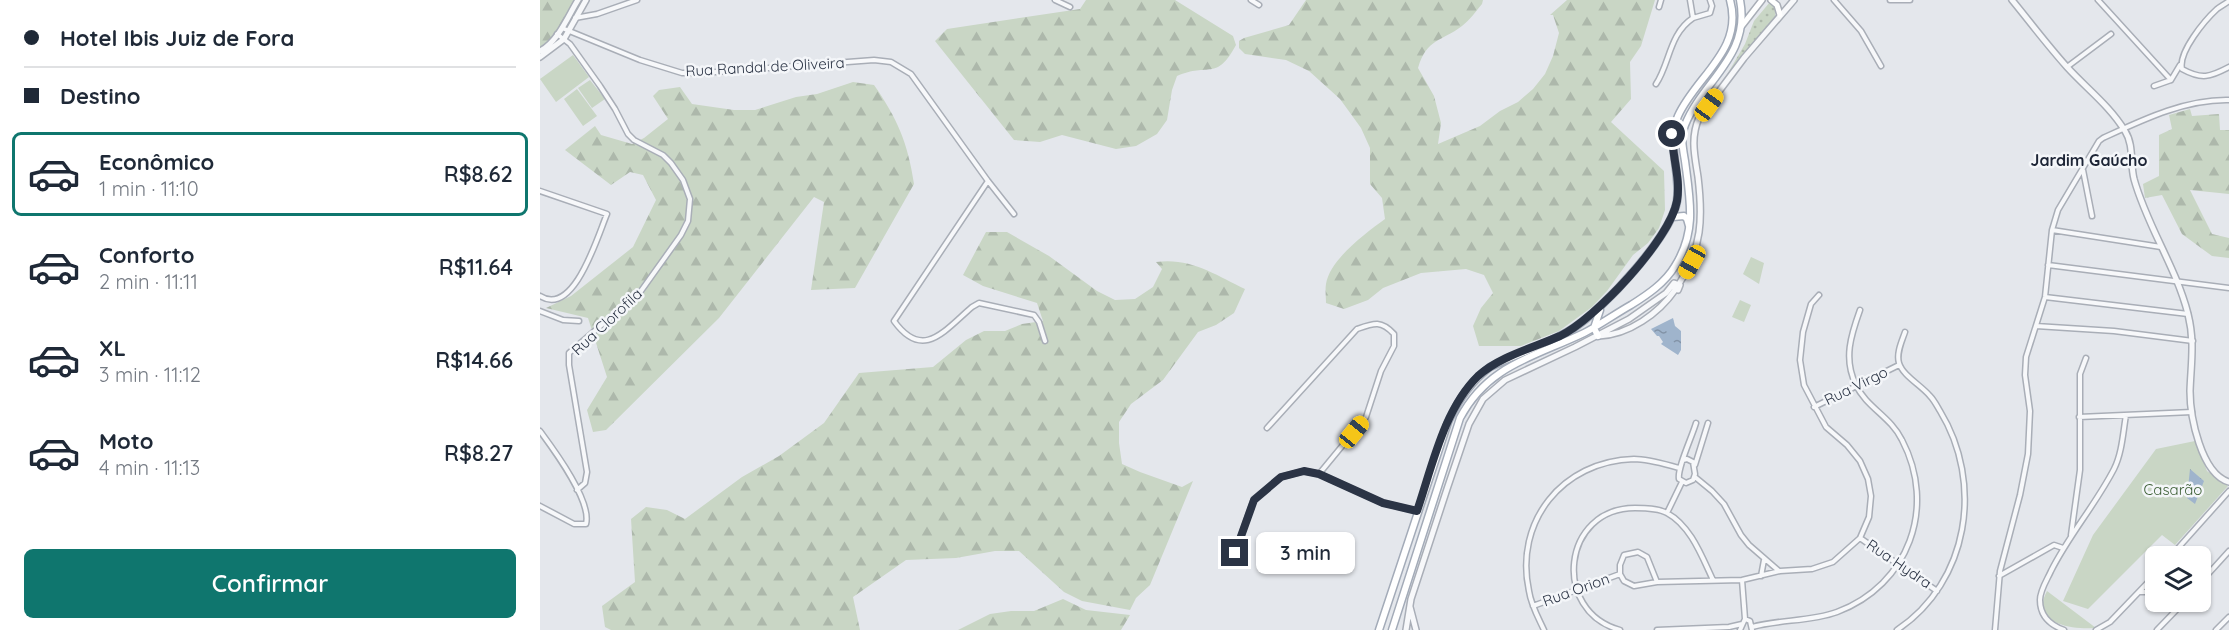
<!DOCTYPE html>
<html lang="pt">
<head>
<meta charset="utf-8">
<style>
	:root { --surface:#fff; --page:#f2f2f3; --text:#1f2937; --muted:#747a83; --line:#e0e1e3; --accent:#0f766e }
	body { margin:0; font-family:Quicksand,sans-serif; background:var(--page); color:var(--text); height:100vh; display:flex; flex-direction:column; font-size:22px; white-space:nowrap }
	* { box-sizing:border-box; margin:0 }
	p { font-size:20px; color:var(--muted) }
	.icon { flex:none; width:33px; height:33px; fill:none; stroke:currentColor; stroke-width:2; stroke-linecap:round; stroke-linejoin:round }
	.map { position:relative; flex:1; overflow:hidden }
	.details { display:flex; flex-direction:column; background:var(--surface); width:540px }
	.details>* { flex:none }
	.hud { display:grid; align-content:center; height:132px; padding:0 24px; background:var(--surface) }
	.buttons { position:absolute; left:1605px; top:546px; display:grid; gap:12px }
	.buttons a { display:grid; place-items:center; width:66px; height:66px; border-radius:9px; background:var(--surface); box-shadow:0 2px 4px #0004; font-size:30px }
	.end { position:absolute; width:27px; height:27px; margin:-14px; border:8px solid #2b3445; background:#fff; box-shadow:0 0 0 3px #fff }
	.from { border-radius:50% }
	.bubble { position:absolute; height:42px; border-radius:9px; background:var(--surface); box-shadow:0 2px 4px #0004; font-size:20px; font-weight:600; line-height:42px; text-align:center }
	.car { position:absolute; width:18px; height:36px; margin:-18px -9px; border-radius:8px; box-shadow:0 0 4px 2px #0007; background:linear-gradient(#f5c518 24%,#345 0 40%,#f5c518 0 76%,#345 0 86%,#f5c518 0) }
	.hud b { display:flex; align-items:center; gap:21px; height:57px; font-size:22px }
	.hud b+b { border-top:2px solid var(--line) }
	.hud i { width:15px; height:15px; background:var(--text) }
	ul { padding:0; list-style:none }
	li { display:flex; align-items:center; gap:18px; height:84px; margin:0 12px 9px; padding:0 12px; border:3px solid transparent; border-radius:9px }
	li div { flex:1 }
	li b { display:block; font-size:22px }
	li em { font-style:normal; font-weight:600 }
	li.on { border-color:var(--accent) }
	li>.icon { width:54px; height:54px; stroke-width:1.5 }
	.primary-button { display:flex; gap:12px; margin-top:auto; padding:12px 24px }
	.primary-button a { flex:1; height:69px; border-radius:9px; background:var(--accent); color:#fff; font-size:24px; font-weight:600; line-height:69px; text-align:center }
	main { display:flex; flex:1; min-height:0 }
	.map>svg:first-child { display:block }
	.grass { fill:url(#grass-dots) }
	.forest { fill:url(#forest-firs) }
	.park { fill:#c9d6c5 }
	.water { fill:url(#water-ripples) }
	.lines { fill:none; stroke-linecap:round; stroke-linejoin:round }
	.minor-casing { stroke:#a9aeb7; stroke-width:7 }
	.tertiary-casing { stroke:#a9aeb7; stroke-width:8 }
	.secondary-casing { stroke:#a9aeb7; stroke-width:8 }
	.primary-casing { stroke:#a3abb8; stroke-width:9 }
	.minor { stroke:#f7f8fa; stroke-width:4 }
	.tertiary { stroke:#f7f8fa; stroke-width:5 }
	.secondary { stroke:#fff; stroke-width:5 }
	.primary { stroke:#fff; stroke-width:6 }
	.route { stroke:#2b3445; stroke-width:8 }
	.labels { text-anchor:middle; stroke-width:5; stroke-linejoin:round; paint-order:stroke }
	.street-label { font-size:15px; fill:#2b3445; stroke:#f4f6f9 }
	.park-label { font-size:15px; fill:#3f6138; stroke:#f4f6f9 }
	.neighbourhood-label { font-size:16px; font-weight:bold; fill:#1d2536; stroke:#f4f6f9 }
</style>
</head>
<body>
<main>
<section class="details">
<div class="hud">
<b><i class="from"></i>Hotel Ibis Juiz de Fora</b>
<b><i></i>Destino</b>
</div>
<ul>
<li class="on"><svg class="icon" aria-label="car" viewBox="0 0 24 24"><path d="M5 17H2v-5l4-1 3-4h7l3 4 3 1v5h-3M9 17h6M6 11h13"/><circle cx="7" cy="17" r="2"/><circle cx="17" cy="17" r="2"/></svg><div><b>Econômico</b><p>1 min · 11:10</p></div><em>R$8.62</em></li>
<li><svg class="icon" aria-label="car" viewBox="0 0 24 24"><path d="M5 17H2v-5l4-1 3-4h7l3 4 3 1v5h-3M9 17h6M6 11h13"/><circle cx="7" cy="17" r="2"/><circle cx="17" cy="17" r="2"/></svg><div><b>Conforto</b><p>2 min · 11:11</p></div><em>R$11.64</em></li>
<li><svg class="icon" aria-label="car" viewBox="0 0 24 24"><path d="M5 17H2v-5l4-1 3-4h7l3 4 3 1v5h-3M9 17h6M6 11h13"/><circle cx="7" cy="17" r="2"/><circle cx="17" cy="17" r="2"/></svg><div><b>XL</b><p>3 min · 11:12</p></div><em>R$14.66</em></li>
<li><svg class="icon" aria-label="car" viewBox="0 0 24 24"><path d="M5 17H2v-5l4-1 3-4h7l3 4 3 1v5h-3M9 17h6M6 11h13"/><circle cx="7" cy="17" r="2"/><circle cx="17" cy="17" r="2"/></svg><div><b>Moto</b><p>4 min · 11:13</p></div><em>R$8.27</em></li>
</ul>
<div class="primary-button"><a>Confirmar</a></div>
</section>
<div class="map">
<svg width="1689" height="630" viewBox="0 0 1689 630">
	<defs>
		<pattern id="grass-dots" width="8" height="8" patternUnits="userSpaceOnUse" patternTransform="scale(1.5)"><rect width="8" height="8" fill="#c9d6c5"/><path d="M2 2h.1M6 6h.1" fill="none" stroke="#adb8ab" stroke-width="1.8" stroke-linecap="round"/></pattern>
		<pattern id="forest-firs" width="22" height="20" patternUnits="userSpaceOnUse" patternTransform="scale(1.5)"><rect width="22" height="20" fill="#c9d6c5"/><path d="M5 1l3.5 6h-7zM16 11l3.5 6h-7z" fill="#adb8ab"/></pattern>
		<pattern id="water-ripples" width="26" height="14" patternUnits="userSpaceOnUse" patternTransform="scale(1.5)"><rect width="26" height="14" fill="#9fb4cc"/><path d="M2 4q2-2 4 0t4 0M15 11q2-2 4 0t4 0" fill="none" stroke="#8293a7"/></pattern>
	</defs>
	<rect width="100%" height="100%" fill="#e4e7ec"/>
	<path class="grass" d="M1230 2 1236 7 1235 17 1185 78 1205 44 1214 21Z"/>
	<path class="forest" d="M0 0H35L13 36 0 48Z
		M546 0H635L693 36 696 45C676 82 669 62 637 76L632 90 627 120 617 134 596 146 576 149 522 135 500 142 474 140 395 41 407 29 540 9Z
		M766 0H943L942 4C936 11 930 20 922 26 901 42 887 38 878 68L894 96 901 123 898 144 940 126 960 111 978 102 993 89 1005 74 1013 56 1019 33 1013 15H1010L1027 0H1115L1101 46 1090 62 1091 99 1071 122 1124 171 1125 210 1119 228 1108 243 1093 255 1067 291 1052 307 1019 331 981 346H939L933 326 941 308 953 293 944 275 926 269 881 273 843 288 828 300 804 309 786 303C786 297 785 290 786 284 790 259 826 233 845 219L842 198 830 184V148L821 128 800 99 769 71 746 60 705 54 699 48V41L704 38 749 25Z
		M313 82 334 85C357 118 368 143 374 184L315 288 271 290 284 202 274 197 179 318 66 430 53 432 47 410 67 377 48 318 6 308 31 296 93 247 116 200 103 175 90 172 71 185 25 150 55 126 61 135 92 144 104 138 128 119 113 96 119 90 140 87 152 104 194 110H215L256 97 277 94Z
		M1650 109 1652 116 1679 114 1680 130H1689V194L1650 190 1672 234 1689 238V258L1672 256 1642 234 1622 195 1605 198 1603 184 1619 176V135L1632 129 1629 115Z
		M446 232H467L509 256 557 291 575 300 595 299 613 287 622 269 616 262C650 257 676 275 705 289L694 313 676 325 658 332 623 380 591 404 579 422V443L582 464 600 472 642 487 653 481 610 585 596 598 590 610 542 601 524 592 479 551H455L416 558 366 560 313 597 320 630H71L65 627 62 606 95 582 91 519 106 507 127 510 145 519 202 477 239 456 284 423 319 373 393 367 426 340 444 331H465L482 324 503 321 497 303 443 286 423 275Z
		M523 599 546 610 590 615 581 630H418L450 614 471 611H494Z"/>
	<path class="park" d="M33 55 49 77 16 102 0 79Z
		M50 80 65 99 52 108 38 88Z
		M37 89 57 116 43 126 24 99Z
		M1211 257 1224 263 1219 284 1203 274Z
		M1200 300 1211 305 1204 322 1192 317Z
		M1655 441 1667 471 1688 486 1635 545 1622 535 1548 609 1523 601 1553 535 1616 449Z
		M1507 591 1556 628C1533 630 1489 624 1507 591Z"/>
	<path class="water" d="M1133 318 1135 326 1141 331V350L1138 355 1121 344 1123 342 1119 336H1117L1111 329Z
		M1650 469 1664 481 1655 504 1647 498Z"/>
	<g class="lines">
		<g class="minor-casing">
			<path id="minor" d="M515 0 530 7
				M711 0 719 5
				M1294 0 1321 31 1341 66
				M1350 0H1370
				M1558 0 1631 80
				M1689 1C1685 4 1681 6 1677 9 1665 20 1638 52 1642 69 1662 80 1670 77 1689 67
				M1119 7 1121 0
				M35 18 57 14 97 0
				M1153 18 1170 13 1172 6 1170 0
				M22 28 100 60 142 73H163L334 60 351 62 371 74 448 181 474 214
				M17 34 30 44 60 86 75 109 88 134 94 140 123 155 131 163 143 180 150 199 148 221 141 235 101 291 29 353V365L47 472 45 483 37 490
				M1527 67 1571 34
				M1631 80 1640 65
				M1116 84C1130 63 1129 34 1153 18L1150 0
				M1614 86 1631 80
				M1543 170 1552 216
				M448 181 354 321C383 361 404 331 432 307L439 303 494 315 499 322 505 341
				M0 191 67 214C58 235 34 318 0 296
				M1512 230 1621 247
				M1508 265 1689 288
				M1505 297 1648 314
				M0 311 23 320 39 321
				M1496 326 1574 331 1653 341
				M1274 407 1359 365
				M1539 417 1652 412
				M727 428 817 329C834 323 841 320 854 334V346L841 371 826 417 779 474
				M0 431C14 450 52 501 46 524H34L0 506
				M1143 460 1147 459 1153 462 1155 474 1153 480 1146 483 1139 479C1137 468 1152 437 1156 423
				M1155 465 1168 423
				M1155 477 1172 491 1184 504 1201 535 1209 545 1239 571
				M1127 513 1142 482
				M1531 535 1540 470V374L1546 358
				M1320 538 1397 591
				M695 553 714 499 741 477 764 471 779 474 843 503 877 511
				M1631 556 1689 491
				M1221 576 1224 560
				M1459 576 1514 545 1523 548
				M1202 580 1205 619
				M1117 582 1107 557 1098 552 1084 555 1080 565V574L1084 581 1094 586 1117 582 1202 580 1240 571 1272 569 1293 562 1320 538 1329 517 1331 496 1328 479 1320 461 1307 445 1286 427 1264 385 1260 360 1263 332 1271 304 1279 295
				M1660 583 1689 551
				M1601 592H1616
				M993 606 1080 574
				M1212 627C1240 619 1270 622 1297 612 1369 585 1397 507 1362 440 1351 417 1326 407 1316 385 1303 359 1311 335 1320 310
				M1004 630C998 617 991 605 989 591 974 522 1022 461 1094 459 1109 459 1124 464 1139 468
				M1080 630C1011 611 1022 508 1095 508 1105 508 1118 508 1127 513 1151 526 1162 557 1173 580
				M1117 630 1189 627 1202 624
				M1200 630 1205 619 1210 621 1212 630
				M1357 630C1429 582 1444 483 1400 411 1397 406 1394 400 1390 396 1381 385 1363 376 1359 363 1356 353 1362 341 1365 332
				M1455 630 1460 571 1480 495 1488 454 1490 411 1485 375 1486 357 1505 297 1512 230 1518 210 1559 141 1563 138C1602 120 1645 99 1689 100
				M1524 630C1510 625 1500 616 1500 600 1500 590 1507 580 1511 571 1529 535 1556 504 1574 469 1582 453 1583 433 1586 415
				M1556 630 1570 622 1616 574
				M1617 630 1644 602
				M1676 630 1689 617"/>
		</g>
		<g class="tertiary-casing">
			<path id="tertiary" d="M1472 0C1490 22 1508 46 1527 67 1546 88 1570 106 1585 131 1594 145 1590 163 1594 179 1607 226 1636 267 1648 314 1655 342 1651 363 1650 391 1650 416 1661 474 1689 482
				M0 51C18 42 28 16 38 0
				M0 57 24 39 46 0
				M1139 284C1162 247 1163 219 1158 177 1155 157 1150 138 1159 118L1204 58 1254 0
				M1059 336C1089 335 1119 313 1135 290
				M870 607 876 630
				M866 630 871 599 907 489 929 424 943 399 965 380 1035 347 1089 319 1126 293 1134 283 1140 285 1138 290 1133 287"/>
		</g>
		<g class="secondary-casing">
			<path id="secondary" d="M1231 0 1237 5 1240 15
				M1201 27 1222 0"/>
		</g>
		<g class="primary-casing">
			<path id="primary" d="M1133 217 1144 216 1147 219 1149 226
				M1058 336 1054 328 1060 310
				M839 630 908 422C918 400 930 382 950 367 976 354 1007 345 1032 329 1063 310 1131 236 1137 201 1141 171 1126 144 1138 116 1156 76 1204 50 1190 0
				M852 630 920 418C948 365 994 357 1044 333 1060 325 1075 314 1091 305 1107 295 1125 283 1135 266 1157 231 1150 200 1145 161 1143 149 1140 136 1145 125 1163 80 1211 56 1200 0"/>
		</g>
		<use href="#minor" class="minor"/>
		<use href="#tertiary" class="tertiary"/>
		<use href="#secondary" class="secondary"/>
		<use href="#primary" class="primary"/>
	</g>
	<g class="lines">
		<path class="route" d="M695 553 714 500 741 477 764 471 779 474 843 503 877 511C892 467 904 409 938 376 960 356 993 348 1020 336 1055 319 1130 240 1137 201 1141 179 1132 156 1132 134"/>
	</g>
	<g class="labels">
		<g class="street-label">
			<text transform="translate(225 67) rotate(-3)" y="5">Rua Randal de Oliveira</text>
			<text transform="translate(67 322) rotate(-43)" y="5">Rua Clorofila</text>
			<text transform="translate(1316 386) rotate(-26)" y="5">Rua Virgo</text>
			<text transform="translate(1359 564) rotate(34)" y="5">Rua Hydra</text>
			<text transform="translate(1036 590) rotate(-20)" y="5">Rua Orion</text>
		</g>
		<g class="park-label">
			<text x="1633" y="495">Casarão</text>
		</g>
		<g class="neighbourhood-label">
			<text x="1549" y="166">Jardim Gaúcho</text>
		</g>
	</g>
</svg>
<div class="buttons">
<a><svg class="icon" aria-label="layers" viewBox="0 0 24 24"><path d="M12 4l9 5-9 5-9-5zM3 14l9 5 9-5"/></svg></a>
</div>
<i class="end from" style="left:1132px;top:134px"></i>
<i class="end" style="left:695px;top:553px"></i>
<div class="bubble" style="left:716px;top:532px;width:99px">3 min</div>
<i class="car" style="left:1169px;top:105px;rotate:36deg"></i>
<i class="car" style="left:1152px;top:262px;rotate:209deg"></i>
<i class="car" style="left:814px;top:432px;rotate:39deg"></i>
</div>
</main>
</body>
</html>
